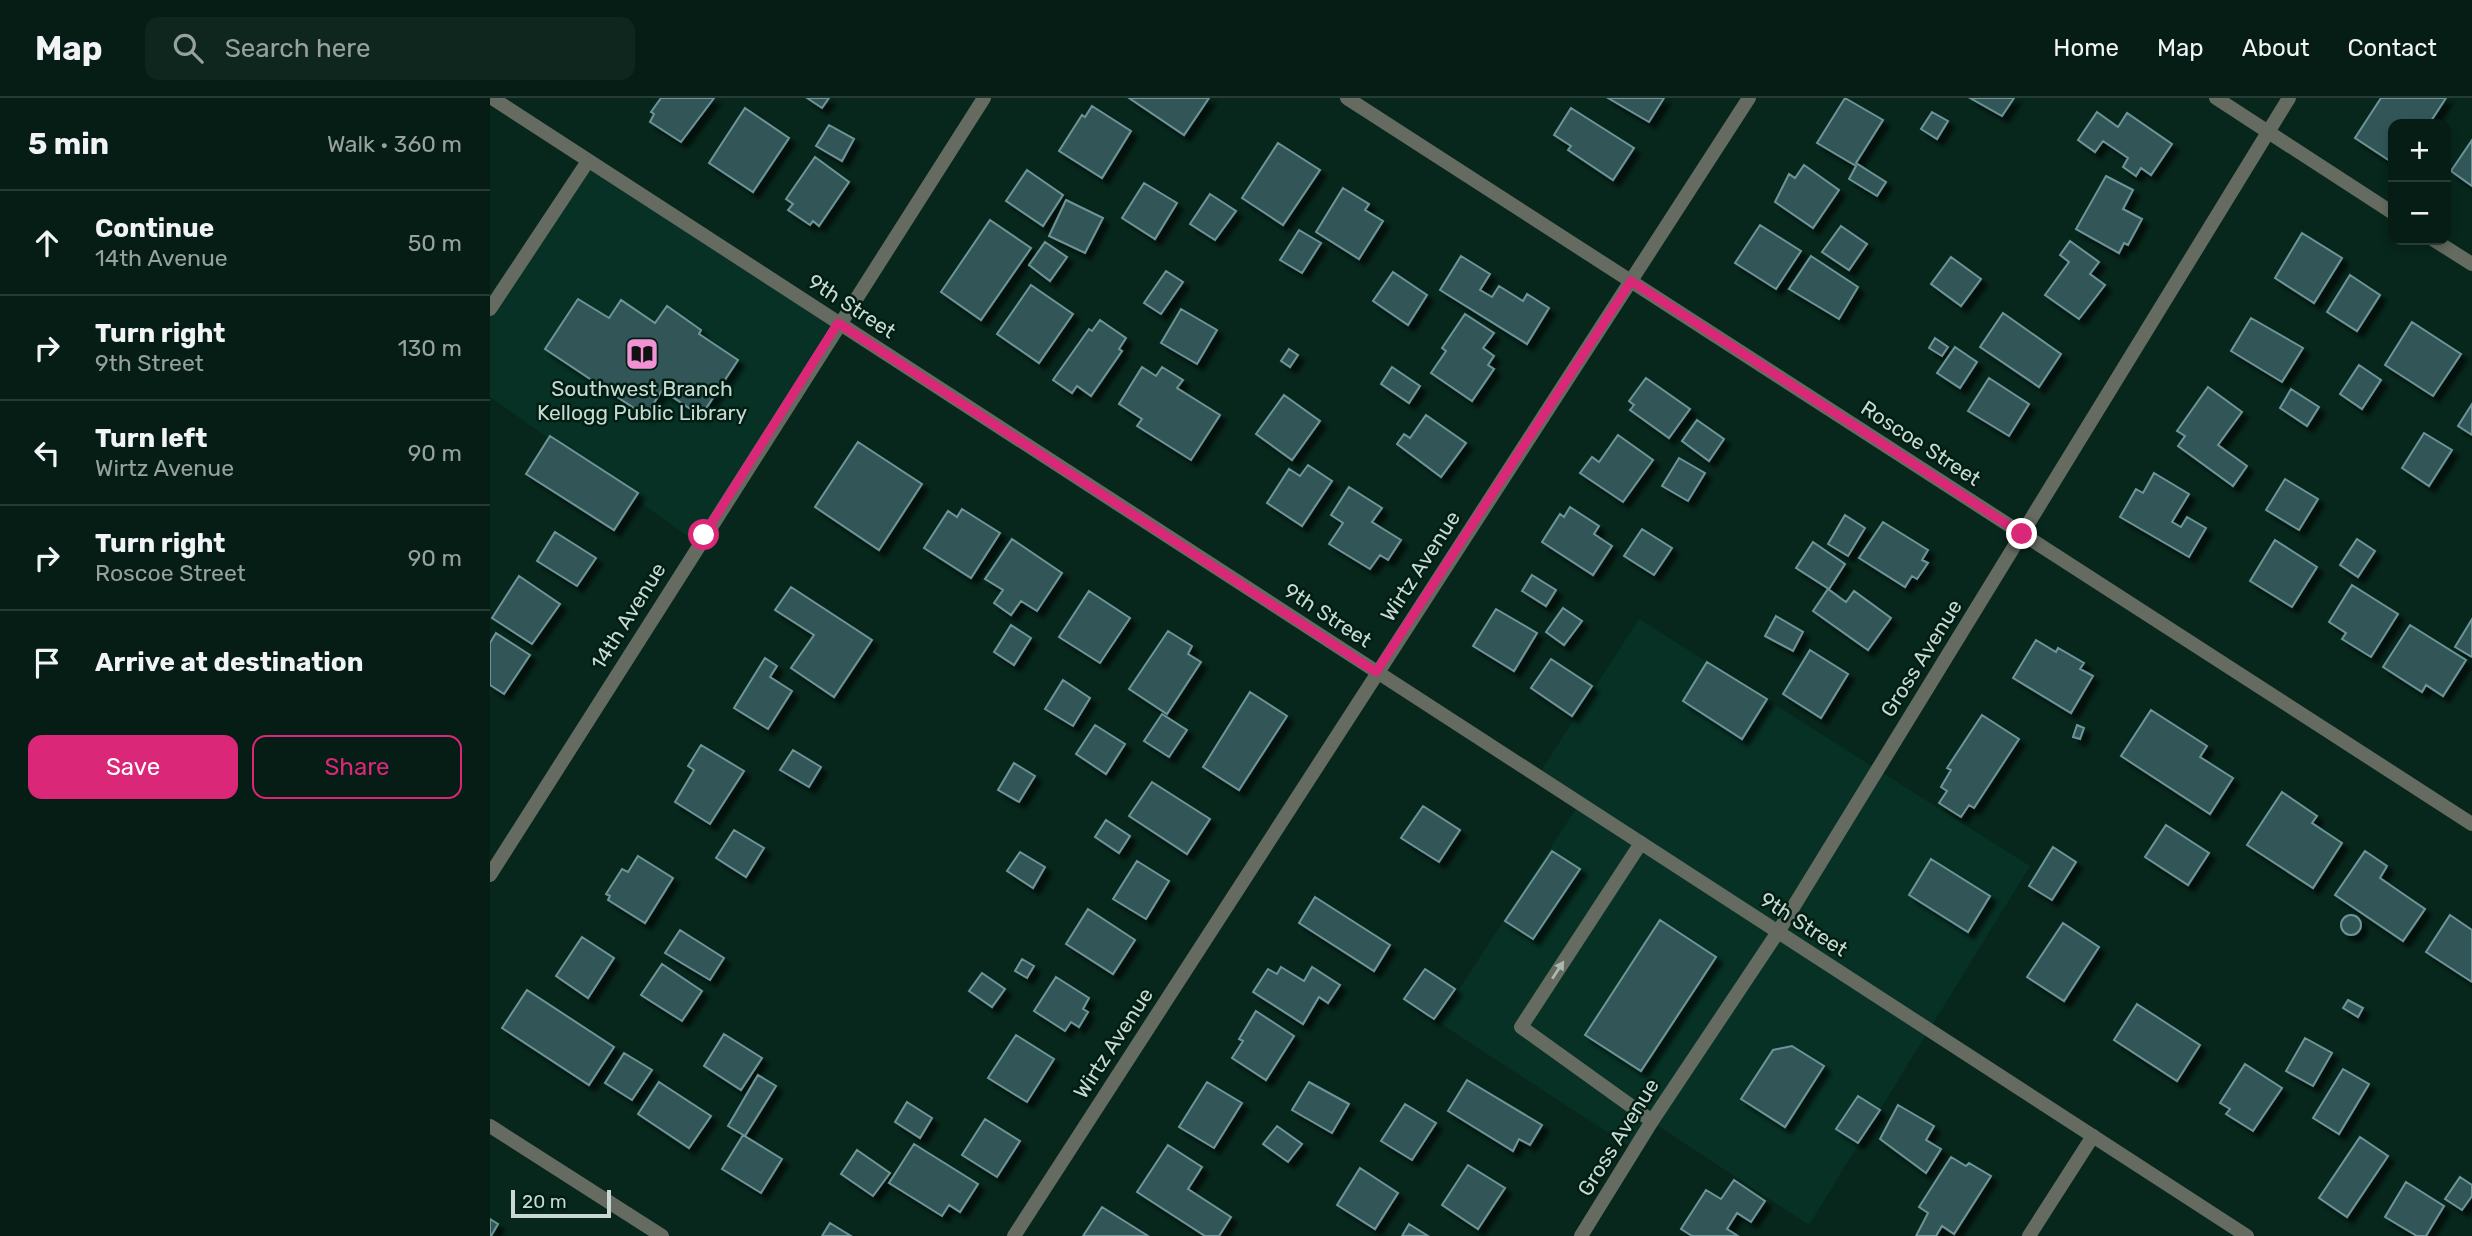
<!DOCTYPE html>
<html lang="en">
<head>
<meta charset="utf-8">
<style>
	body { margin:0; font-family:Rubik,sans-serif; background:#0e261e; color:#f1f3f6 }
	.controls { position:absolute; right:21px; top:21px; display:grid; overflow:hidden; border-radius:14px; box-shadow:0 4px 10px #0003 }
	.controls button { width:63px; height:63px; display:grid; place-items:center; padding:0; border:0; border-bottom:2px solid #263b34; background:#051d15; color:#f1f3f6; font:35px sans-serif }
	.scale { position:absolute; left:21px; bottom:18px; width:100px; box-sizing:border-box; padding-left:7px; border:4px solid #c8d9d1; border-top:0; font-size:19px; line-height:24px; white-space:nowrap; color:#c8d9d1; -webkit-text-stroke:5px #001e13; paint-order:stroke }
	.stop { position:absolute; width:21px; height:21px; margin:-16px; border:5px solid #db2777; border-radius:50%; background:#fff }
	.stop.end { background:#db2777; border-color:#fff; box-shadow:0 2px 7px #0008 }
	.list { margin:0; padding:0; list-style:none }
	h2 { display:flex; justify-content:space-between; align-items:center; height:91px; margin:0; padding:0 28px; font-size:30px }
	h2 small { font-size:23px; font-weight:400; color:#97a2a0 }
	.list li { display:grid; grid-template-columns:46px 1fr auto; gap:21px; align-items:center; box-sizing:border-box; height:105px; padding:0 28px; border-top:2px solid #263b34 }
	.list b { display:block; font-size:26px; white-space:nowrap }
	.list p { margin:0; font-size:23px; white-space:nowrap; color:#97a2a0 }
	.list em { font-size:23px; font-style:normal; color:#97a2a0 }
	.actions { display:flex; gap:14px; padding:21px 28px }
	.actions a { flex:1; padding:16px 0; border:2px solid #db2777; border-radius:14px; text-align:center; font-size:24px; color:#db2777 }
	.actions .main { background:#db2777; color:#fff }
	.icon { flex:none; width:38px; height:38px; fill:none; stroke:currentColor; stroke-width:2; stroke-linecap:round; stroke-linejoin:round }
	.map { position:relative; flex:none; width:1982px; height:1138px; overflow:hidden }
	header { display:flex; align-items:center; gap:42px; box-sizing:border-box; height:98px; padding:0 35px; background:#051d15; border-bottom:2px solid #263b34 }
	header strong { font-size:33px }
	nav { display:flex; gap:38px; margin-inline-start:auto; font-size:24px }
	.search { width:490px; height:63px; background:#0e261e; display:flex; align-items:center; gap:18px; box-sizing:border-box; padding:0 24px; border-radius:14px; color:#97a2a0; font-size:26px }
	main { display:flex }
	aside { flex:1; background:#051d15 }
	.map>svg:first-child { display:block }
</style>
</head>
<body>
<header>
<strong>Map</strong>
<div class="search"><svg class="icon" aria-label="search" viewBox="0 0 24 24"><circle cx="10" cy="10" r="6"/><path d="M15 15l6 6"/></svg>Search here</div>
<nav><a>Home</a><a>Map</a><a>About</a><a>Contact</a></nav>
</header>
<main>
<aside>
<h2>5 min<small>Walk · 360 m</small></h2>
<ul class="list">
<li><svg class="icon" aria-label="ahead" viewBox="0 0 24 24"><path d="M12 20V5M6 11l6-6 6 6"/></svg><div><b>Continue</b><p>14th Avenue</p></div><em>50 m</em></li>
<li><svg class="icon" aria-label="right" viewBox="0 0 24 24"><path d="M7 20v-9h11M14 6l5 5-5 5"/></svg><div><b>Turn right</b><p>9th Street</p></div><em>130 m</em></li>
<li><svg class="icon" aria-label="left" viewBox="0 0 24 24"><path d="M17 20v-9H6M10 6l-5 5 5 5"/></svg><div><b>Turn left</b><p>Wirtz Avenue</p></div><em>90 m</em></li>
<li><svg class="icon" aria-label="right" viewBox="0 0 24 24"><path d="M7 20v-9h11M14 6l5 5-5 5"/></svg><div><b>Turn right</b><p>Roscoe Street</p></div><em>90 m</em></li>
<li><svg class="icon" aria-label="arrive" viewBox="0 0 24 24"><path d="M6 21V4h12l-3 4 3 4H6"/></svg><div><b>Arrive at destination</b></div></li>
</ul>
<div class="actions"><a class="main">Save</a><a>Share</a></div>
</aside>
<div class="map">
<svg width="1982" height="1138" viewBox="0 0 1982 1138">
	<defs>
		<filter id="shadow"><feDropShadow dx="6" dy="6" stdDeviation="2" flood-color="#0009"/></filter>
	</defs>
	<rect width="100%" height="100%" fill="#07271c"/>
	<!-- built -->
	<path fill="#063124" d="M98 63 348 225 209 446 0 299V211Z
		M1149 521 1540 768 1319 1127 1162 1024 1145 1052 948 924 1089 706 1047 679Z"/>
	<!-- building -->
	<path fill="#305659" stroke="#6d9597" stroke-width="2" filter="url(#shadow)" d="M171 0H224L191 44 160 24 164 16 161 14Z
		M317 0H339L332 10Z
		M639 0H719L694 37Z
		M1118 0H1174L1159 24Z
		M1355 0 1393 22 1366 65 1396 84 1387 98 1359 81 1366 68 1327 45Z
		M1480 0H1524L1512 18Z
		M1891 0H1956L1939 26H1903V65L1865 40Z
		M602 8 641 33 612 80 569 53 592 17 595 19Z
		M255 10 299 40 263 94 219 65Z
		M1081 10 1144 50 1123 82 1078 52 1081 48 1064 37Z
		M1442 14 1458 23 1447 41 1431 31Z
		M1607 14 1628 29 1637 15 1682 46 1661 77 1651 70 1646 78 1633 69 1638 60 1613 43 1605 54 1588 42Z
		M339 27 364 41 352 63 326 48Z
		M1982 42V88L1961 73Z
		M788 45 830 72 793 127 752 100Z
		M325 59 359 84 329 128 323 123 320 127 298 112 303 106 296 101Z
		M1314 67 1349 92 1323 130 1285 104 1299 76 1305 80Z
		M537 72 573 97 553 128 516 103Z
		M1616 78 1643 92 1633 111 1652 121 1638 147 1634 145 1629 155 1586 131Z
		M654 85 687 105 665 141 632 120Z
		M853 90 879 106 875 112 893 123 869 161 826 134Z
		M720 96 746 113 725 142 700 126Z
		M576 102 613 120 595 155 559 138Z
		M500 122 541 150 491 222 451 194Z
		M1270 127 1311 153 1286 191 1245 165Z
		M1351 128 1377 146 1359 172 1332 154Z
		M809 132 831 145 812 175 790 162Z
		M1812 135 1852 160 1824 205 1785 180Z
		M1580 143 1609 164 1600 176 1615 187 1589 221 1555 197 1579 164 1570 157Z
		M555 144 577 159 560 183 539 167Z
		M971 158 1000 176 990 192 1002 199 1009 188 1033 203 1037 196 1059 210 1037 246 950 192Z
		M1321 158 1368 189 1349 221 1299 191Z
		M1461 159 1491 181 1471 208 1441 186Z
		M676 173 693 184 671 216 654 205Z
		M903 174 937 197 918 227 883 203Z
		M1860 177 1890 197 1867 233 1837 214Z
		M541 187 583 216 549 265 507 236Z
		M88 201 119 220 131 202 165 225 177 208 211 232 209 236 248 262 211 318 172 292 156 318 55 251Z
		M691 211 727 232 707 266 671 245Z
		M1513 215 1571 256 1549 289 1490 249Z
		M975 216 1004 235 993 250 1004 258 998 267 1004 271 982 303 941 275 956 253 952 250Z
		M1761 220 1813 250 1792 284 1741 253Z
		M610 222 636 240 629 251 632 253 601 298 587 288 582 295 563 282 599 231 602 233Z
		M1922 224 1971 256 1943 298 1895 267Z
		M1445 240 1458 249 1452 258 1439 250Z
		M1465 249 1487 264 1470 290 1447 275Z
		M799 251 808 257 800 269 791 263Z
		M1869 267 1891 282 1872 311 1850 296Z
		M652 269 666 278 672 269 693 282 687 290 730 317 701 362 647 328 652 321 629 306Z
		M902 269 930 288 919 305 891 286Z
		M1156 280 1200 311 1179 340 1140 312 1144 307 1139 303Z
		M1499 280 1539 306 1519 338 1478 313Z
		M1718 289 1752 314 1728 347 1757 368 1743 388 1688 348 1695 338 1687 333Z
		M1801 291 1829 309 1817 328 1790 310Z
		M794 297 830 323 802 362 766 336Z
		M1982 306V337L1968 328Z
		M936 317 976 345 951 379 907 346 914 336 920 340Z
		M1207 322 1234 341 1219 363 1192 343Z
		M1934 335 1962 352 1939 388 1912 370Z
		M1128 337 1163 362 1133 404 1090 375 1102 359 1109 364Z
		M60 338 148 395 124 432 36 376Z
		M368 344 432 386 389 452 325 409Z
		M1189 360 1215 375 1198 403 1172 388Z
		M818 367 842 383 812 428 777 405 799 371 810 378Z
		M1664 375 1699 396 1682 424 1691 429 1697 419 1716 430 1699 459 1630 419 1646 391 1653 395Z
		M1795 381 1828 401 1809 432 1776 412Z
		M859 389 892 410 882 424 911 442 898 462 890 457 880 471 839 446 853 425 841 417Z
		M1080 409 1109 428 1104 436 1122 448 1103 477 1052 444 1070 416 1074 419Z
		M472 411 510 435 481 480 434 450 458 413 467 419Z
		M1355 417 1375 430 1358 458 1338 446Z
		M1393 424 1438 452 1432 462 1438 465 1427 481 1422 478 1415 489 1369 460Z
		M1152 431 1182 450 1164 477 1134 458Z
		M65 434 106 460 87 488 47 463Z
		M522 441 572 475 547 513 531 503 521 517 504 505 513 492 495 481Z
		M1867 441 1885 453 1868 479 1850 467Z
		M1785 442 1827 469 1802 509 1760 483Z
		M1323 444 1355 466 1339 491 1306 470Z
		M1042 477 1066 492 1056 508 1032 493Z
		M29 478 70 506 42 546 2 520Z
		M1862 487 1908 516 1881 559 1852 541 1856 535 1839 524Z
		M301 489 382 542 344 599 301 570 324 537 285 512Z
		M1338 491 1356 504 1364 493 1401 520 1378 552 1323 513Z
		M599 493 640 520 610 565 569 539Z
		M1073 510 1092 523 1074 547 1056 534Z
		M1006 511 1047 535 1024 573 983 548Z
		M1286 518 1313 534 1303 553 1275 538Z
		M1982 521V559L1965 549Z
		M521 527 541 540 524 567 504 554Z
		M1920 527 1976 562 1953 598 1936 587 1932 594 1893 569Z
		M678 533 702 548 698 556 711 564 677 616 639 591Z
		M6 535 40 557 14 596 0 587V545Z
		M1546 542 1566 554 1568 550 1594 565 1590 571 1603 578 1581 615 1523 580Z
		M1320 552 1358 576 1331 620 1293 596Z
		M275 560 287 568 280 579 302 593 278 631 244 610Z
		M1061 561 1102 588 1082 618 1041 590Z
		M1217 564 1277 601 1252 641 1193 603Z
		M573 582 600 600 583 628 555 611Z
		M760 594 797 618 749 692 713 669Z
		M1661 612 1717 648 1710 659 1743 680 1720 716 1631 658Z
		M672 616 697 632 679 659 654 643Z
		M1492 617 1529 641 1484 710 1479 707 1471 719 1449 705 1457 693 1451 689 1461 672 1457 670Z
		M605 627 635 646 616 676 586 656Z
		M1587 627 1594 630 1590 641 1583 639Z
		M211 647 254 673 220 726 185 704 204 672 198 668Z
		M303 652 331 669 319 689 290 672Z
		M524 665 545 678 529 704 508 692Z
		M662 684 720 721 697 756 639 718Z
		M1792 694 1827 718 1822 725 1852 745 1823 790 1757 747Z
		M933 708 970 732 949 764 911 740Z
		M616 722 640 738 629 755 605 739Z
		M1676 727 1719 755 1698 787 1655 759Z
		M244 732 274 750 256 779 226 760Z
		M1563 749 1586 764 1562 802 1539 788Z
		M1062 753 1090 771 1043 841 1015 823Z
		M1875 753 1897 768 1890 780 1935 811 1913 843 1845 797Z
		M530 754 555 769 543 790 517 773Z
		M148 758 183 780 155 825 118 802 120 798 116 796 132 771 138 774Z
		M1441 761 1500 798 1478 834 1419 797Z
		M647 763 679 783 656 821 623 801Z
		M825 799 900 847 884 873 809 825Z
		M598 811 645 842 623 876 576 846Z
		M1851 827a10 10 0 1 1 20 0a10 10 0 1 1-20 0Z
		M1960 817 1982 832V884L1936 854Z
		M1170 822 1226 859 1151 973 1095 937Z
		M1573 825 1609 849 1574 903 1537 879Z
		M190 832 234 860 220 882 175 855Z
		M92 839 124 860 98 900 66 878Z
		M532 861 544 868 537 880 525 873Z
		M172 866 212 893 192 923 151 897Z
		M791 869 814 883 822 869 850 887 838 905 829 899 813 926 763 894 778 871 787 876Z
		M935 871 965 891 944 921 914 901Z
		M492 875 515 891 502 909 479 893Z
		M566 879 599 900 593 911 598 914 589 929 581 924 575 933 544 913Z
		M37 892 124 949 99 987 12 930Z
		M1858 902 1873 910 1868 919 1853 910Z
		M1647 906 1710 947 1687 983 1624 942Z
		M766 913 804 938 776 982 742 960 753 943 749 941Z
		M234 936 272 960 251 992 214 968Z
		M526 937 564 961 537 1004 498 980Z
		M1815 940 1842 955 1823 988 1796 973Z
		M1302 948 1334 968 1295 1029 1251 1001 1283 952Z
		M134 955 162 972 142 1002 115 985Z
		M1755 966 1792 990 1763 1033 1736 1016 1740 1011 1730 1005Z
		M1853 971 1879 986 1849 1036 1823 1020Z
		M268 977 286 988 255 1038 238 1028Z
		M977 982 1052 1027 1040 1047 1029 1041 1023 1053 958 1013Z
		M169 984 221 1018 199 1050 148 1016Z
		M717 984 752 1005 724 1050 689 1029Z
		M819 984 859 1006 842 1035 802 1012Z
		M1368 998 1390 1012 1368 1045 1346 1031Z
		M417 1004 442 1020 430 1040 405 1024Z
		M915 1006 946 1025 922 1062 891 1043Z
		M1408 1007 1444 1028 1436 1042 1451 1051 1436 1075 1390 1041Z
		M495 1021 530 1043 507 1079 472 1057Z
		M787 1028 812 1046 798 1064 773 1046Z
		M253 1037 292 1061 271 1095 232 1071Z
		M1870 1039 1898 1058 1857 1119 1829 1100Z
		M424 1046 488 1086 470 1114 459 1107 452 1118 399 1085Z
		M678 1047 712 1069 698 1091 741 1119 729 1138H715L647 1094Z
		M367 1052 400 1075 383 1098 351 1076Z
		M1461 1059 1476 1068 1479 1065 1501 1078 1464 1136 1452 1128 1446 1138H1426L1438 1115 1429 1109Z
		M978 1067 1015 1090 988 1131 952 1107Z
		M870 1070 908 1095 885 1131 847 1107Z
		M1970 1079 1982 1087V1098L1972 1112 1955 1101Z
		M1244 1082 1275 1103 1261 1124 1247 1115 1237 1131 1248 1138H1202L1191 1131 1216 1092 1231 1101Z
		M1916 1084 1954 1108 1936 1138H1927L1895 1119Z
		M612 1109 658 1138H593Z
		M0 1121 8 1126 1 1138H0Z
		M340 1125 361 1138H332Z
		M919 1126 938 1138H912Z"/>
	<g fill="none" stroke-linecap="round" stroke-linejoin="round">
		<!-- service -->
		<path stroke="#656b60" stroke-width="14" d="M0 211 98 63
			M1151 745 1031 929 1162 1023"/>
		<!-- minor -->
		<path stroke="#656b60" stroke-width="14" d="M857 0 1982 726
			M1726 0 1903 115
			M1944 142 1982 166
			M0 777 494 0
			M0 1028 172 1138
			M524 1138 1259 0
			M1091 1138 1162 1023 1288 834 1799 0
			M1539 1138 1603 1038"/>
		<!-- tertiary -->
		<path stroke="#656b60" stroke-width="14" d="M2 0 1757 1138"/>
	</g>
	<!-- one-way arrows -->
	<defs><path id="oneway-solid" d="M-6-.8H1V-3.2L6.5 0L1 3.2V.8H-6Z" transform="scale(1.75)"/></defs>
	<use fill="#aab8af" href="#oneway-solid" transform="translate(1068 872) rotate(-57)"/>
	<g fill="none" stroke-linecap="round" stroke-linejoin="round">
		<!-- route -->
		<path stroke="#db2777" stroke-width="9" d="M214 437 348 225 886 574 1141 183 1532 436"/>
	</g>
	<!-- icons -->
	<defs>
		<symbol id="library-square" viewBox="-11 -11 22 22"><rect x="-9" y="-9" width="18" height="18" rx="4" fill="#f391d5" stroke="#001e13"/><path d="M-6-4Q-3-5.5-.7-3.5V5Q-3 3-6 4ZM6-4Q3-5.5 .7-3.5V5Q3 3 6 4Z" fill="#111"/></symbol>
	</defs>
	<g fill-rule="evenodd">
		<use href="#library-square" x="133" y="237" width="38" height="38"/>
	</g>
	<g text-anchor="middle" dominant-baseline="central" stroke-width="5" stroke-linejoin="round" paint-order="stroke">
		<!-- street labels -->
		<g font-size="21" fill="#c8d9d1" stroke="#001e13">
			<text transform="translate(362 208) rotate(33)">9th Street</text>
			<text transform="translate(1431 345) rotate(33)">Roscoe Street</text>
			<text transform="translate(930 468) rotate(-57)">Wirtz Avenue</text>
			<text transform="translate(838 517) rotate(33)">9th Street</text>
			<text transform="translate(138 518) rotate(-58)">14th Avenue</text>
			<text transform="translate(1431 560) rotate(-58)">Gross Avenue</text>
			<text transform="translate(1314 826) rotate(33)">9th Street</text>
			<text transform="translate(623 945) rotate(-57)">Wirtz Avenue</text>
			<text transform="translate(1128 1039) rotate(-58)">Gross Avenue</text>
		</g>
		<!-- poi labels -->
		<g font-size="21" fill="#c8d9d1" stroke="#001e13">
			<text x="152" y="290">Southwest Branch<tspan x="152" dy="24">Kellogg Public Library</tspan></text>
		</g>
	</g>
</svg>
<div class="controls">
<button>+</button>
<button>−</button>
</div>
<div class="scale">20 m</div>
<div class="stop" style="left:214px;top:437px"></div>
<div class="stop end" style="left:1532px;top:436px"></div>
</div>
</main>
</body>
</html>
